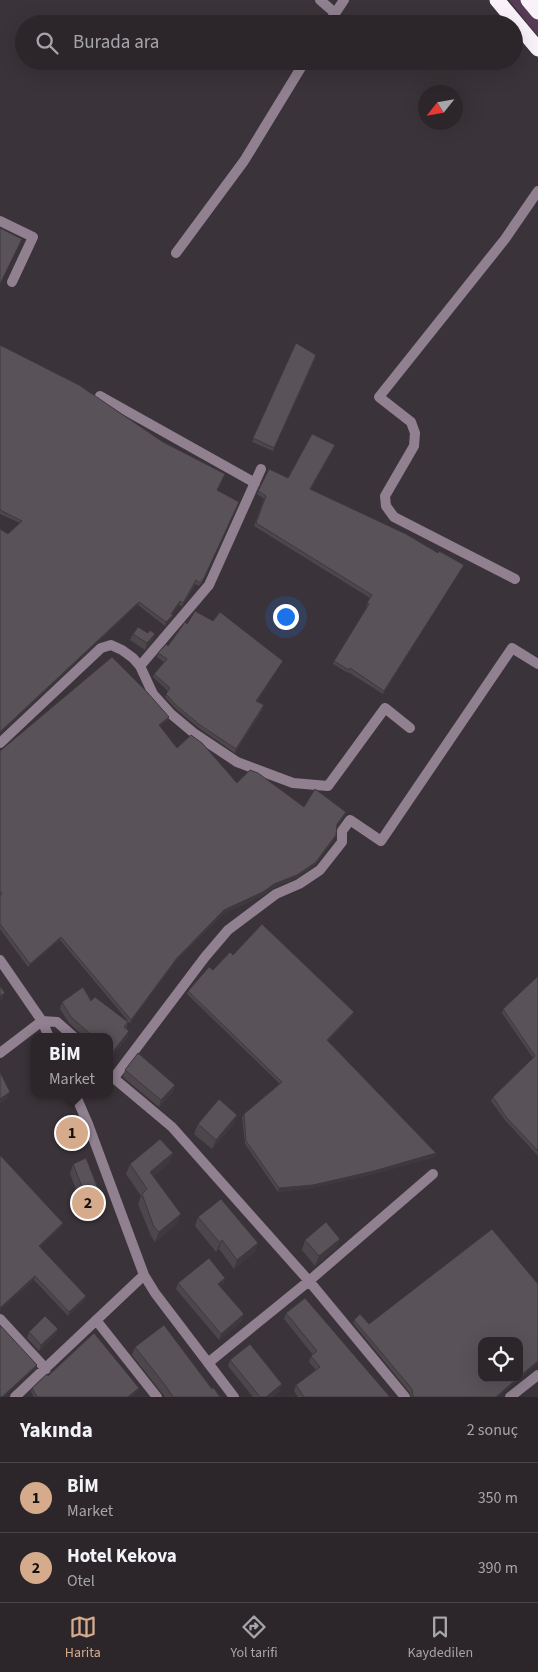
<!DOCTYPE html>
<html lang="tr">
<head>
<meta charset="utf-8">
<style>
	body { margin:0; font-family:"Source Sans 3",sans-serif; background:#342e33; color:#f1f3f6 }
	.controls { position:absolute; right:15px; bottom:15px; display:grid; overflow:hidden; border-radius:10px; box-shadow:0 5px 20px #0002 }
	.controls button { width:45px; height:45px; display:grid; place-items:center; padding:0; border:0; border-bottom:1px solid #484347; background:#2c262b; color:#f1f3f6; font:25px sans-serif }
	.compass { position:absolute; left:418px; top:85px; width:45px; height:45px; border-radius:50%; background:#2c262b; box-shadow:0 5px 20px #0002; rotate:239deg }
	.you { position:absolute; left:285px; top:616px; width:18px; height:18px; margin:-12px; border:4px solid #fff; border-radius:50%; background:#1a73e8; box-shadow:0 0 0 8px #1a73e833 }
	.badge { display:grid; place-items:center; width:32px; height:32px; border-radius:50%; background:#d6ab8b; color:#111; font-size:16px; font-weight:700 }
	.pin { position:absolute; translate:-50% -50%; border:2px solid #fff; box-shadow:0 1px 5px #0006 }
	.popup { position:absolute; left:31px; top:1033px; width:82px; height:65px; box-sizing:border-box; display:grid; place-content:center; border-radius:10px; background:#2c262b; filter:drop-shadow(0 1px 4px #0005); font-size:16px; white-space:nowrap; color:#a6a5a9 }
	.popup b { font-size:19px; color:#f1f3f6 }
	.popup::after { content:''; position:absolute; left:50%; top:100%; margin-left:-10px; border:10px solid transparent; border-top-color:#2c262b }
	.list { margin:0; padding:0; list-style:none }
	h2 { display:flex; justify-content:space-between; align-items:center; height:65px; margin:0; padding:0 20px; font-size:21px }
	h2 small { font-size:16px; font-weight:400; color:#a6a5a9 }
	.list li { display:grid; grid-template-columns:32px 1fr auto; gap:15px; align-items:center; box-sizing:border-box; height:70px; padding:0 20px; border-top:1px solid #484347 }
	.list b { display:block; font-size:19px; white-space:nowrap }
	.list p { margin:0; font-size:16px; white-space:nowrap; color:#a6a5a9 }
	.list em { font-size:16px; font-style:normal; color:#a6a5a9 }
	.icon { flex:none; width:28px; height:28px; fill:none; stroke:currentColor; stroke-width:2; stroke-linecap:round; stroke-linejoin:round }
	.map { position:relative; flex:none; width:538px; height:1397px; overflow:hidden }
	.search { position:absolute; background:#2c262b; box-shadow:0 5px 20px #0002; left:15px; right:15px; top:15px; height:55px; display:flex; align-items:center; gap:12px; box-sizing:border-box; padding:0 18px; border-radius:28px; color:#a6a5a9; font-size:19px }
	.sheet { height:205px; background:#2c262b }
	nav { display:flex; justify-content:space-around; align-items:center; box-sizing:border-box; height:70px; border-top:1px solid #484347; background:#2c262b; font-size:14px; color:#a6a5a9 }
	nav a { display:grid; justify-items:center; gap:2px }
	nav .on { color:#d6ab8b }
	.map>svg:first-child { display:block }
</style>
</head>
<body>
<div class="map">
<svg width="538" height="1397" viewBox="0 0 538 1397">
	<rect width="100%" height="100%" fill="#3a3339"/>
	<!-- grass -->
	<path fill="#573a56" d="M509 0H523L538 19V36Z"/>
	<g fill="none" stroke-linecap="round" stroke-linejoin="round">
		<!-- minor -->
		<path stroke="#908090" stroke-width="10" d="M320 0 335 13
			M328 24 344 0
			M0 221 33 237 12 282
			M176 253 244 161 305 61
			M100 396 255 483
			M515 579 394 517 386 506 385 496 414 446 415 433 411 422 379 397 505 239 538 191
			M140 666 209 585 261 469
			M0 743 101 648 111 645 122 650 133 658 140 666 153 694 171 714 195 734 237 762 293 783 328 786 385 708 410 728
			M0 960 42 1021 49 1037
			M0 1053 42 1021 57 1022 74 1037
			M110 1075 172 1127 309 1281 405 1397
			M113 1079 205 957 228 930 276 894 299 884 320 870 342 842V831L350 820 381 841 512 648 538 664
			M75 1094 88 1124 144 1275 155 1293 234 1397
			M0 1319 46 1369
			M96 1320 157 1397
			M208 1363 309 1281 433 1174
			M15 1397 144 1275
			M510 1397 538 1375"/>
		<!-- highway -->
		<path stroke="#faf2fa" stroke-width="15" d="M497 0 538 49
			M528 0 538 12"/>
	</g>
	<!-- wall -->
	<path fill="#4d474c" d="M296 343 315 359 273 451 252 442Z
		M0 345 163 442 225 474 217 490 203 581 199 586 195 584 182 606 179 605 172 614 173 615 172 618 165 626 138 605 8 534 20 523 0 514Z
		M334 448 311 489 462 568 383 694 348 672V673L333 664 334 661 367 607 366 606 370 598 254 526 264 499 257 494 258 491 288 478Z
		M187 624 283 661 281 664 257 702 263 709 235 753 199 728 176 709 165 697 168 691 153 677 154 674 164 662 157 657 158 653 168 646Z
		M148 633 153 640 145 650 130 640 133 634Z
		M169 717 168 720 160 726 177 748 237 783 304 807 346 812 345 815 337 826 335 838 315 865 296 878 273 888 262 896 223 914 176 961 130 1023 128 1022 126 1029 129 1031 127 1038 110 1059V1037H84L69 1023 60 1009 62 1002 91 1001 128 1021 60 940 28 967 0 929V751Z
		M233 955 353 1015 328 1041 436 1153 435 1157 373 1174 312 1188 278 1192 245 1144 242 1117 244 1114 280 1084 187 994 188 991 213 970Z
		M538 976V1156L505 1120 491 1101 493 1097 533 1058 502 1013 503 1009Z
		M125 1070 175 1085 173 1092 159 1107 123 1077Z
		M237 1115 233 1125 212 1149 194 1134 198 1124Z
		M0 1155 63 1223 62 1226 40 1247 86 1296 85 1300 68 1316 34 1280 0 1310Z
		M170 1163 153 1176 181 1214 177 1224 155 1242 151 1236 138 1204 141 1196 126 1174 130 1164Z
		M73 1164 101 1196 93 1218 89 1222 77 1216 82 1205 70 1174Z
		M198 1217 258 1243 255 1252 234 1269 219 1249 216 1252 195 1226Z
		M340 1239 336 1248 315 1266 302 1250 305 1240Z
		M225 1278 223 1285 220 1286 242 1321 219 1340 176 1289 178 1283Z
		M286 1313 390 1397H298L294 1391 296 1385 316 1370 309 1362 311 1356 313 1355 284 1319Z
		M354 1320 369 1324 538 1363 498 1397H411L410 1393 353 1323Z
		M58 1329 55 1335 39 1351 27 1338 29 1332Z
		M135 1347 212 1389 220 1397H165L132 1355Z
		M230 1360 280 1391 272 1397H253L228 1366Z
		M48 1376 139 1388 138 1392 131 1397H34L31 1392 32 1388Z"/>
	<!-- shaded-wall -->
	<path fill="#3e393e" d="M335 445 334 448 309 492 310 489Z
		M464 565 462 568 383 694 384 691Z
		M180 601 179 605 170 617 171 614Z
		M139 602 138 605 0 734V732Z
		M173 615 172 618 165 626 166 622Z
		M155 634 153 640 145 650 147 643Z
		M283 661 281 664 255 705 256 701Z
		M264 705 263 709 235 753 236 749Z
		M169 717 168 720 157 728 159 725Z
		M346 812 345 815 336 827 337 824Z
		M336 835 335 838 315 865 296 878 273 888 262 896 223 914 176 961 130 1023 131 1020 177 958 224 910Z
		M61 937 60 940 28 967 30 964Z
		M5 993 3 999 0 1001V996Z
		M354 1012 353 1015 326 1043 327 1040Z
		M129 1031 127 1038 110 1059 112 1053Z
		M175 1085 173 1092 159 1107 161 1100Z
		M10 1092 7 1099 0 1104V1099Z
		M237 1115 233 1125 212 1149 216 1140Z
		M173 1153 170 1163 147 1182 150 1172Z
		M436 1153 435 1157 373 1174 312 1188 278 1192 279 1188Z
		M101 1196 93 1218 89 1222 92 1212Z
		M181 1214 177 1224 155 1242 159 1232Z
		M63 1223 62 1226 38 1249 39 1246Z
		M340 1239 336 1248 315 1266 319 1256Z
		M222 1240 219 1249 216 1252 220 1243Z
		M258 1243 255 1252 234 1269 237 1260Z
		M35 1276 34 1280 0 1310V1308Z
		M225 1278 223 1285 216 1290 218 1284Z
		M86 1296 85 1300 68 1316 69 1312Z
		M244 1314 242 1321 219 1340 221 1334Z
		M58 1329 55 1335 39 1351 41 1345Z
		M538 1361V1363L498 1397H496L518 1378H519V1377Z
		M37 1365 36 1368 4 1397H2Z
		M282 1384 280 1391 272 1397H266Z
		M139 1388 138 1392 131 1397H128Z"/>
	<!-- building -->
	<path fill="#595258" stroke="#3e393e" d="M0 228 22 239 0 284Z
		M296 343 316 355 274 448 253 438Z
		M0 345 79 385 163 442 225 474 217 490 239 502 204 578 200 583 196 580 183 603 180 601 171 614 173 615 166 622 139 602 0 732V529L8 534 22 521 0 510Z
		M312 434 335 445 310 489 406 534 438 553 439 551 464 565 384 691 350 668 349 670 334 661 369 604 367 603 372 595 256 523 266 496 258 491 269 469 288 478Z
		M195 611 213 621 220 612 283 661 256 701 264 705 236 749 200 725 177 706 166 694 170 688 154 674 167 659 158 653 166 644 168 646 185 622 187 624Z
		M138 627 148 633 150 630 155 634 147 643 133 634Z
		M112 657 147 692 169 717 159 725 177 748 191 735 202 743 237 783 250 770 258 773 304 807 315 789 346 812 337 824 336 835 316 862 297 875 274 884 263 892 224 910 177 958 131 1020 61 937 30 964 0 924V895L2 894 0 891V751Z
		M262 924 354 1012 327 1040 436 1153 374 1171 313 1185 279 1188 246 1141 244 1114 282 1082 188 991 209 967 213 970 230 952 233 955Z
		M538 976V1151L506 1117 493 1097 535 1056 503 1009Z
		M0 986 5 993 0 996Z
		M83 987 91 1001 95 997 128 1022 124 1027 129 1031 112 1053 110 1051V1037H94L71 1017 62 1002Z
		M138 1053 175 1085 161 1100 125 1070Z
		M0 1072 10 1092 0 1099Z
		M219 1099 237 1115 216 1140 198 1124Z
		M160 1139 173 1153 150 1172 181 1214 159 1232 154 1227 142 1194 147 1189 130 1164Z
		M0 1155 63 1223 39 1246 86 1296 69 1312 35 1276 0 1308Z
		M86 1158 101 1196 96 1208 92 1212 81 1207 86 1197 73 1164Z
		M221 1199 258 1243 237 1260 222 1240 220 1243 198 1217Z
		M326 1222 340 1239 319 1256 305 1240Z
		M492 1229 538 1284V1361L519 1377V1341H482V1378H518L496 1397H414L413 1396 412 1389 354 1320 360 1314 369 1324Z
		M209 1258 225 1278 218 1284 244 1314 221 1334 178 1283Z
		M305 1298 390 1397H304L296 1385 320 1367 311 1356 317 1351 286 1313Z
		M45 1316 58 1329 41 1345 29 1332Z
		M0 1325 37 1365 2 1397H0Z
		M164 1325 212 1389 213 1387 220 1397H173L165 1385 135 1347Z
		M94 1333 139 1388 128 1397H37L32 1388 47 1374 48 1376Z
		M250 1344 282 1384 266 1397H260L230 1360Z"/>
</svg>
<div class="controls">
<button><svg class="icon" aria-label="locate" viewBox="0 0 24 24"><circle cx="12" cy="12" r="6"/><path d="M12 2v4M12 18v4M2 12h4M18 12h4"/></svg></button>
</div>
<svg class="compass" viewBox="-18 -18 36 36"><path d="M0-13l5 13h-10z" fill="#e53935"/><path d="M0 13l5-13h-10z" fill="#a6a5a9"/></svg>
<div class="you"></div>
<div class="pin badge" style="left:72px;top:1133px">1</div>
<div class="popup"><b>BİM</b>Market</div>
<div class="pin badge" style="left:88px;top:1203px">2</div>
<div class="search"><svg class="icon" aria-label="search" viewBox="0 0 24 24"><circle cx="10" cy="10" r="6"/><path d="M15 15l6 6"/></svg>Burada ara</div>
</div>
<section class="sheet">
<h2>Yakında<small>2 sonuç</small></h2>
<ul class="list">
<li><span class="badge">1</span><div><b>BİM</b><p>Market</p></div><em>350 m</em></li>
<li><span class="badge">2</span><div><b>Hotel Kekova</b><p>Otel</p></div><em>390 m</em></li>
</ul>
</section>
<nav>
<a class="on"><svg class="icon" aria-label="map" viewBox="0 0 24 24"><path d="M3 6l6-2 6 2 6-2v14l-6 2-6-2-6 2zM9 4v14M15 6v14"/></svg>Harita</a>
<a><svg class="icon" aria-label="directions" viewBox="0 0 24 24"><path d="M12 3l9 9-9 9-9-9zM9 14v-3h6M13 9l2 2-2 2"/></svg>Yol tarifi</a>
<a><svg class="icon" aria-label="saved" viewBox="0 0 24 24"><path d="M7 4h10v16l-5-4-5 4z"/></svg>Kaydedilen</a>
</nav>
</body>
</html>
